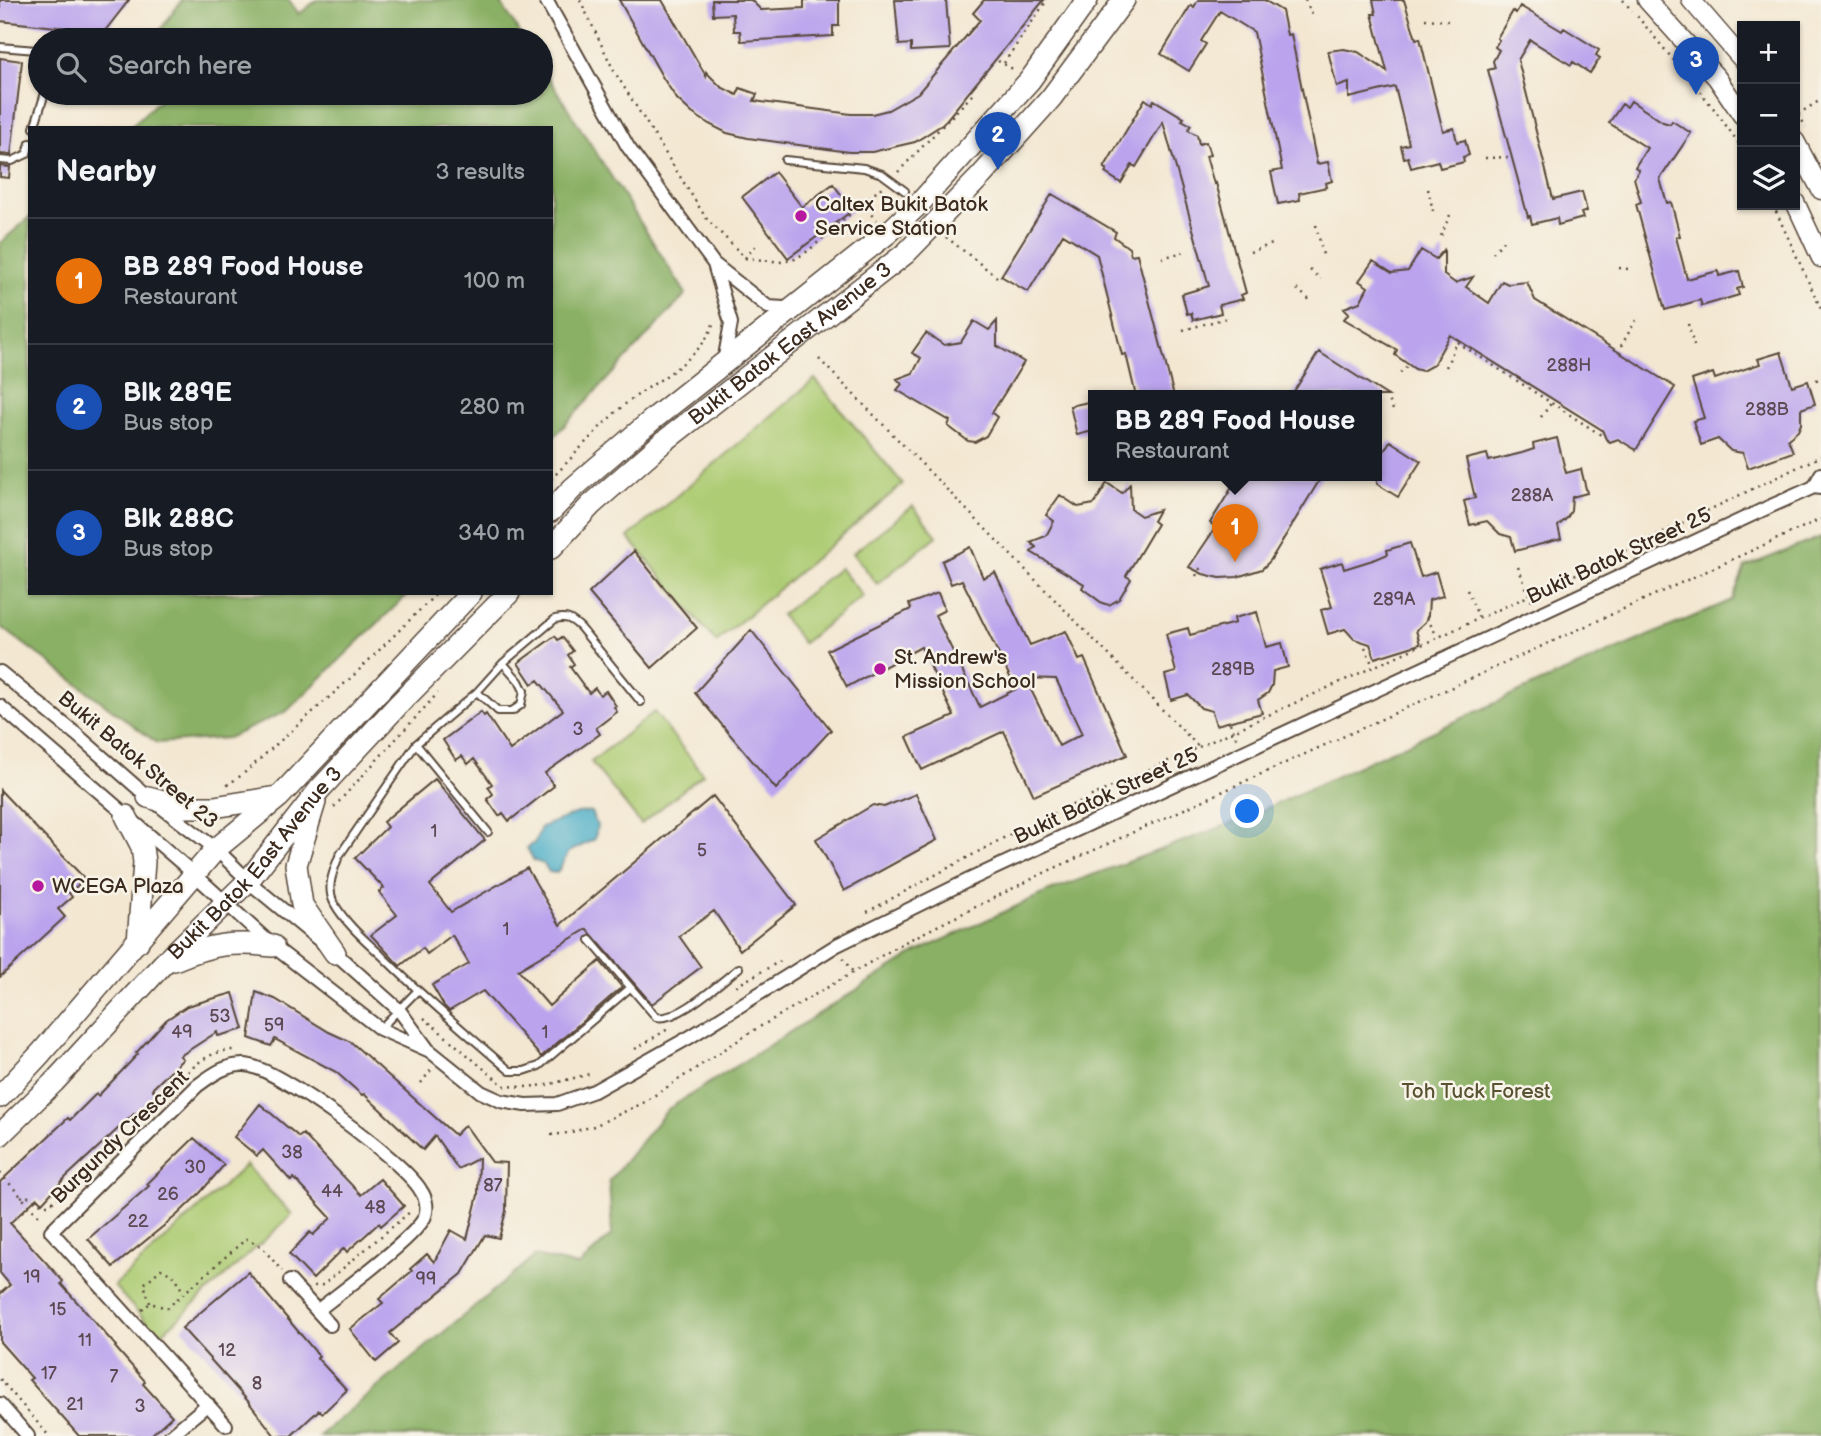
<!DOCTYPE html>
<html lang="en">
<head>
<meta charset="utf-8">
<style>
	body { margin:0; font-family:"Balsamiq Sans",sans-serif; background:#242831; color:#f1f3f6 }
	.controls { position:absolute; right:21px; top:21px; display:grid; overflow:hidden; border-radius:0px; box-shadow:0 2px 5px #0004 }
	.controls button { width:63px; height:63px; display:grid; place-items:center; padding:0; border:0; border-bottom:2px solid #363941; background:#171b24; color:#f1f3f6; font:35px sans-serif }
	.you { position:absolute; left:1248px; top:812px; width:24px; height:24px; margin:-18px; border:5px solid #fff; border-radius:50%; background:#1a73e8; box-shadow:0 0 0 10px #1a73e833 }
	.badge { display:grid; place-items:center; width:46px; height:46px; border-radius:50%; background:#d690ce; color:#fff; font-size:23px; font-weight:700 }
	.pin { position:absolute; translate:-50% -58px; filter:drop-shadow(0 2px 4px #0008) }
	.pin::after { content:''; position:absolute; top:37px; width:24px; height:21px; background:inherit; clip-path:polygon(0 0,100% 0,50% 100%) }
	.popup { position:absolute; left:1088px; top:390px; width:294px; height:91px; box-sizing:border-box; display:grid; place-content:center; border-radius:0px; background:#171b24; filter:drop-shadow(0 2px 5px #0005); font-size:23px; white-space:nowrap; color:#9ea1a6 }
	.popup b { font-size:26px; color:#f1f3f6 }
	.popup::after { content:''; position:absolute; left:50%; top:100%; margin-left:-14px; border:14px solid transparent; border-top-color:#171b24 }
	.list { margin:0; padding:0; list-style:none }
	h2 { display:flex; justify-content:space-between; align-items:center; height:91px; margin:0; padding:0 28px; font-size:30px }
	h2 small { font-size:23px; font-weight:400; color:#9ea1a6 }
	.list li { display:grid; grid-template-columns:46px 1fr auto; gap:21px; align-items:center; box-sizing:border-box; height:126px; padding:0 28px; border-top:2px solid #363941 }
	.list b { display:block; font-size:26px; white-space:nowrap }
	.list p { margin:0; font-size:23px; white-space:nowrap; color:#9ea1a6 }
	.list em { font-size:23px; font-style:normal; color:#9ea1a6 }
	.icon { flex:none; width:38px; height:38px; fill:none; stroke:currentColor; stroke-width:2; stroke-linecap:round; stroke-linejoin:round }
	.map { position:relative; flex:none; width:1821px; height:1436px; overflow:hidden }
	.search { position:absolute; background:#171b24; box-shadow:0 2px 5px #0004; left:28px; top:28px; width:525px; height:77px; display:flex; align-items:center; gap:18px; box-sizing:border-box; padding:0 24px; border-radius:38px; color:#9ea1a6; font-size:26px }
	.panel { position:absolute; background:#171b24; box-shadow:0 2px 5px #0004; left:28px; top:126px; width:525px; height:469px; border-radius:0px }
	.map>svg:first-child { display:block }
</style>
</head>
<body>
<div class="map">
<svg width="1821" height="1436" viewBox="0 0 1821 1436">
	<rect width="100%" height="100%" fill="#f7f3e8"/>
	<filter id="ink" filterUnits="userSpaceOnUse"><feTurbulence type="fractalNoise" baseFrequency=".0143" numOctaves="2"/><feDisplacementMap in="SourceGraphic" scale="14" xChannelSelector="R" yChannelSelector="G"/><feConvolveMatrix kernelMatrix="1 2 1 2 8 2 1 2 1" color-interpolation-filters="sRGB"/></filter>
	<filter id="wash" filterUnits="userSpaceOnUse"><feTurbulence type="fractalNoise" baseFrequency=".00686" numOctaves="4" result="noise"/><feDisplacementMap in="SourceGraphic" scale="28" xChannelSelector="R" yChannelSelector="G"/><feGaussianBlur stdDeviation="1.57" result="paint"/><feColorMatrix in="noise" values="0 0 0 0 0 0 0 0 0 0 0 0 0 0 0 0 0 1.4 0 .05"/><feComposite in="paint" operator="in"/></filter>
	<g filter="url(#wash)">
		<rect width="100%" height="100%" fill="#f3e7d1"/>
		<!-- green -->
		<path fill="#adcc73" stroke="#747b48" stroke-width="2" d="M815 379 903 484 716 642 628 537Z
			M913 506 937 536 877 584 853 553Z
			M840 568 863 596 803 643 781 615Z
			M654 712 703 774 641 824 591 762Z
			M246 1165 292 1215 159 1336 114 1286Z"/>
		<!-- forest -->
		<path fill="#8ab065" stroke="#626d42" stroke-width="2" d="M182 0H289L299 14 317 0H499L524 40H153Z
			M541 66 686 294 551 440V128H129L167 93H541Z
			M30 217V593H409L287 711 228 738 157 743 0 626V243Z
			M1821 537V1436H319L535 1256 579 1266 612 1234 609 1181 668 1109 915 953 1047 892 1245 818 1539 683 1732 600 1745 567Z"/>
		<!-- water -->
		<path fill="#46acc6" stroke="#406b72" stroke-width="2" d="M591 812 597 826 595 839 569 852 557 873 549 872 544 864 534 861 527 848 535 842 541 827 577 813Z"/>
		<g id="blocks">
			<!-- building -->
			<path fill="#bba4ed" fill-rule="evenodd" d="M0 0H129L104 32 0 21Z
				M619 0H662L706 76V72L721 87 737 95 740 88 757 94 754 101 851 114H872L888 110 918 93 980 20 973 13 984 0H1044L943 124 915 142 872 152H849L748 138 727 133 709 124 692 113 677 99 663 78Z
				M712 0H751L761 10 804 8V0H839V26H833V36L741 41 740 31H734L733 14 713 15Z
				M895 0H946L950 49 911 51V44L899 45Z
				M1198 0H1264L1282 11 1287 35 1291 34 1317 164 1328 162 1332 181 1326 183 1327 187 1299 193 1300 200 1278 204 1271 172 1282 170 1254 32 1220 11 1201 41 1206 44 1189 71 1161 54 1191 5 1194 7Z
				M1373 0H1404L1416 39 1420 38 1443 131 1454 128 1457 142 1465 140 1469 155 1463 157 1464 162 1440 168 1438 161 1411 168 1408 157 1404 158 1401 146 1409 144 1395 87 1349 98V83L1337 87 1328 51 1344 49 1358 52 1387 71 1372 14H1376Z
				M1520 6 1562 31 1564 28 1599 50 1596 55 1600 58 1590 73 1573 62 1571 65 1530 40 1518 60 1553 199 1582 192 1587 211 1581 213 1583 218 1558 225 1557 218 1532 224 1530 216 1528 217 1488 70 1495 68 1493 61 1499 50 1495 47 1499 40 1497 38 1513 11 1516 13Z
				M0 58 22 61 11 155 0 154Z
				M1145 99 1152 104 1154 100 1184 118 1182 120 1191 125 1188 130 1197 135 1199 144 1206 142 1210 155 1206 156 1214 184 1216 183 1246 293 1241 295 1243 299 1219 305 1221 313 1193 320 1191 313 1187 314 1182 294 1209 286 1163 122 1136 167 1132 165 1121 183 1105 173 1107 169 1104 168Z
				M1631 101 1663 122 1670 124 1672 121 1691 133 1660 179 1667 203 1671 202 1680 236 1676 237 1687 279 1718 271 1719 276 1739 271 1743 287 1737 289 1739 295 1702 306 1700 300 1665 310 1636 204 1641 202 1634 178 1639 170 1635 167 1647 148 1609 123 1622 104 1627 107Z
				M0 166 10 167 9 178 0 177Z
				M775 172 802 207 833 184 853 210 788 258 742 197Z
				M1052 194 1116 232 1114 237 1129 248 1131 255 1137 254 1174 396H1136L1126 354 1122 355 1097 255 1063 234 1028 292 1001 276Z
				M1421 250 1436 259 1444 250V275L1455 283 1473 277 1466 287 1489 303 1502 281 1508 284 1527 282 1535 300 1675 387 1636 450 1618 439 1610 442 1606 439 1602 430 1450 335 1433 365 1422 371 1415 369 1395 355 1397 350 1344 319 1349 313 1344 308 1360 302 1368 287 1359 281 1373 261 1392 273 1408 271Z
				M974 321 989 330 997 321V346L1024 362 992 413 997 417 986 436 975 442 968 441 948 426 950 421 897 390 902 384 897 379 913 373 921 358 912 353 926 333 944 345 961 342Z
				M1319 352 1388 396H1291Z
				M1781 352 1792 386 1808 381 1815 404 1801 409V424L1798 431 1788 439 1793 452 1748 468 1743 453 1731 451 1718 439 1701 445 1693 421 1704 418 1692 380 1713 373 1715 379 1760 364 1758 359Z
				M1093 401V431L1077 435 1070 406Z
				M1557 438 1566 473 1581 469 1587 493 1572 497 1571 511 1567 518 1558 526 1561 539 1515 551 1511 537 1500 534 1487 521 1470 525 1464 501 1475 498 1466 459 1487 454 1489 461 1522 453 1534 449 1533 444Z
				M1390 441 1421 461 1398 497 1377 484V463Z
				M1239 476H1322L1270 561 1262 569 1237 577 1220 578 1203 574 1189 567 1216 527 1210 523Z
				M1107 483 1122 493 1130 484 1131 509 1141 516 1159 510 1153 521 1157 524 1126 576 1131 579 1119 599 1109 605 1102 603 1082 588 1084 584 1031 552 1036 547 1030 542 1046 536 1054 521 1046 515 1060 495 1078 507 1094 504Z
				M1410 543 1421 577 1436 572 1443 596 1429 600 1428 615 1425 622 1416 630 1420 644 1375 658 1370 644 1354 639 1345 629 1328 634 1321 610 1332 607 1320 569 1342 562 1344 569 1376 559 1388 554 1387 550Z
				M970 547 983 578 995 572 1030 645 1066 631 1079 660 1084 658 1127 755 1034 796 1004 731 922 770 907 737 954 716 921 647 847 687 827 650 911 609 909 604 938 593 945 610 935 615 980 707 1016 689 962 580 951 584 942 561ZM1025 678 1056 679 1082 734 1059 746Z
				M634 551 697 628 652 668 589 593Z
				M1257 612 1266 647 1282 643 1288 667 1273 671 1272 685 1268 693 1258 700 1262 713 1216 725 1212 711 1201 708 1188 695 1171 700 1165 675 1176 672 1166 634 1188 628 1190 635 1235 623 1234 618Z
				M751 630 831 730 776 789 695 693Z
				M555 636 558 640 562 637 573 651 568 655 574 664 570 667 589 693 595 688 600 695 606 691 616 706 614 707 617 712 596 728 600 734 545 773 554 786 509 821 503 813 499 816 487 799 493 794 488 787 492 784 474 759 468 764 462 756 456 760 443 740 481 712 484 716 486 714 510 750 563 710 538 680 532 684 518 663Z
				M435 779 485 840 430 885 451 912 527 868 560 925 713 796 796 905 740 950 714 911 679 936 701 967 652 1004 587 929 518 970 549 1006 600 961 622 987 541 1057 483 991 449 1011 444 1006 432 985 469 964 452 935 427 954 423 948 400 966 371 935 397 915 379 892 384 888 355 858 387 827 383 822Z
				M0 790 85 879 69 893 72 897 58 909 65 917 0 977Z
				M916 794 937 840 844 891 816 839 873 805 884 807Z
				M256 992 275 999 329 1032 351 1042 455 1135 465 1125 492 1162 507 1163 506 1211 499 1238 485 1235 462 1274 390 1333 398 1343 376 1362 350 1329 383 1303 379 1299 412 1271 410 1269 427 1254 434 1262 451 1230 467 1239 478 1195 479 1158 458 1169 435 1136 423 1150 364 1094 362 1095 336 1072 275 1039 271 1046 249 1038Z
				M233 993 244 1029 218 1036 217 1032 180 1056 183 1059 152 1089 158 1094 138 1115 135 1113 64 1179 42 1203 37 1198 10 1223 63 1281 61 1284 116 1346 115 1347 145 1381 143 1384 172 1416 150 1436H79L29 1380 32 1378 0 1342V1294L10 1285 0 1273V1182L68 1118 70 1120 96 1094 98 1096 138 1054 136 1053 166 1020 187 1006Z
				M260 1104 299 1137 303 1134 361 1195 380 1179 404 1206 381 1226 379 1223 347 1252 344 1248 313 1279 289 1254 310 1232 313 1235 331 1218 294 1178 291 1181 263 1150 257 1156 234 1137Z
				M194 1138 224 1165 200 1193 176 1216 113 1267 88 1239 149 1186 147 1184Z
				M248 1272 319 1356 317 1358 347 1390 323 1413 319 1410 291 1436H275L247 1400 182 1328Z"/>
		</g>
	</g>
	<g filter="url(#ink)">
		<use href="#blocks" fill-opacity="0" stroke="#574639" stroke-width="2"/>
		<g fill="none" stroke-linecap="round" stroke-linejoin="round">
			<defs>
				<path id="service" d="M0 47 36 50 40 58
					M34 128 45 93
					M0 160 12 161 27 154 30 143
					M785 160 864 168 882 174 905 191
					M477 692 498 711H512L521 705 524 691 519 681 503 663
					M416 744 488 832
					M590 940 656 1017C679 1022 720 982 739 968
					M630 988 539 1066 524 1071H510C466 1033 422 996 381 955 365 940 345 923 334 903 326 887 333 872 339 856L416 744 477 692 503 663 555 619C567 616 571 619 580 627L641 702
					M380 1029 417 991"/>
				<path id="minor" d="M546 0 628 147 714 264 768 307 784 308 792 306
					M714 264 731 323 724 362
					M1814 487 1821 474
					M0 672 76 734 148 797 216 849 255 887 335 953 399 1010 427 1048
					M0 706 193 873 273 946 380 1029 430 1051 481 1092 501 1101 525 1105 557 1104 594 1091 690 1037 837 945 969 880 1771 506 1814 487 1821 488
					M290 1281 330 1325
					M0 1404 28 1436
					M226 1425 51 1231 197 1086C212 1075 226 1064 245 1065 278 1067 405 1162 421 1191 426 1198 428 1208 425 1216 418 1236 338 1294 317 1311
					M170 1436 208 1404"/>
				<path id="secondary" d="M1647 0 1717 78 1742 115
					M1691 0 1742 59
					M1795 141 1821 190
					M1795 202 1821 258"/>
				<g id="primary">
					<path d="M551 511 573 488 652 420 889 232 919 204 1030 80 1087 0"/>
					<path id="s1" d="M551 548 591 505 662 443 906 253 981 176 1051 98 1124 0"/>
					<path d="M148 797 185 807H214L277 797"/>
					<path d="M315 802 296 865 302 905 335 953"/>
					<path d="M126 816 142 847 144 862 138 942"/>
					<path d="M174 960C212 944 232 941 273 946"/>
					<path d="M0 1097 41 1053 216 849 279 797 471 593"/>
					<path id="s2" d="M0 1135 54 1082 163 964 248 881 319 790 398 705 509 593"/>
				</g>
			</defs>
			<!-- service casing -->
			<use href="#service" stroke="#574639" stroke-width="10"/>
			<!-- minor casing -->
			<use href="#minor" stroke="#574639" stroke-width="16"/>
			<!-- secondary casing -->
			<use href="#secondary" stroke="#574639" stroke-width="21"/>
			<!-- primary casing -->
			<use href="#primary" stroke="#574639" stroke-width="24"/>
			<!-- path -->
			<path stroke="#574639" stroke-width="2.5" stroke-dasharray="2 5" stroke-linecap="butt" d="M580 0 614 71 706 218 745 258 782 262 795 259 808 251 883 186
				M1305 0 1312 15
				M1623 0 1632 11
				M1637 16 1715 110 1742 148
				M1425 19 1449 21
				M998 61 1013 69
				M1004 63 1047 0
				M1795 109 1806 127
				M1798 114 1819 101
				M1485 158 1510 157
				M898 172 975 92
				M1428 189 1433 211
				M861 205 877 220
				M1773 205 1821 309
				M1316 225 1323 255
				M1441 236 1450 215
				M946 237 997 277
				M1250 252 1275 243
				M1493 253 1503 241
				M745 258 757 244
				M1162 258 1183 252
				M1619 268 1628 269
				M1310 270 1321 279
				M1297 289 1312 302
				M1688 324 1694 346
				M1183 330 1230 317
				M1621 346 1636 320
				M819 359 1199 747
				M1446 367 1457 342 1601 435
				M1400 373 1408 365
				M1816 380 1821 379
				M1387 395 1393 410
				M1541 417 1552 402
				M551 479C575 455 597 428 623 406 652 382 706 358 714 320
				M1518 567 1532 602
				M1196 576 1202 565
				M1467 590 1479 618
				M1427 618 1437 636
				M1365 647 1373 666
				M1230 723 1237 739
				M227 785 242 775 353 676 437 593
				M334 807 438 693
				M867 912 1022 828 1574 575 1821 456
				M843 958 853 972
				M736 986 782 960
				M424 1018 504 1086 525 1087 547 1085 593 1073
				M635 1049 668 1029
				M183 1077C197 1062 213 1050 234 1050
				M421 1083 431 1070
				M551 1135 568 1133 594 1126 643 1103 751 1032 905 942 1046 872 1821 519
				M0 1173 42 1220
				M21 1197 25 1195 43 1205H49L82 1178
				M314 1286 323 1285 410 1212
				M150 1303 144 1284 161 1269 176 1277 183 1293
				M142 1310 150 1303 167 1308 246 1239 261 1246 282 1271
				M0 1379 49 1436"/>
			<!-- service -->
			<use href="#service" stroke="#fff" stroke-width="6"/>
			<!-- minor -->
			<use href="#minor" stroke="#fff" stroke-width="12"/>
			<!-- secondary -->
			<use href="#secondary" stroke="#fff" stroke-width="18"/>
			<!-- primary -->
			<use href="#primary" stroke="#fff" stroke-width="21"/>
		</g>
	</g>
	<!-- markers -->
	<g fill="#b5179e" stroke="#f7f3e8" stroke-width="2.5">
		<circle cx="801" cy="216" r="7"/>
		<circle cx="880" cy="669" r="7"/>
		<circle cx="38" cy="886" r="7"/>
	</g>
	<g text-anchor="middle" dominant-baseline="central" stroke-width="5" stroke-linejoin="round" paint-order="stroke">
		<!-- number labels -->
		<g font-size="18" fill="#5b4852">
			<text x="1569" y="365">288H</text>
			<text x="1767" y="409">288B</text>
			<text x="1532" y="495">288A</text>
			<text x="1394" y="599">289A</text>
			<text x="1233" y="669">289B</text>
			<text x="578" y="729">3</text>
			<text x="434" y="831">1</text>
			<text x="702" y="850">5</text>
			<text x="506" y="929">1</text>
			<text x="220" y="1016">53</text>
			<text x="274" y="1025">59</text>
			<text x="182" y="1032">49</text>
			<text x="545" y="1032">1</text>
			<text x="292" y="1152">38</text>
			<text x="195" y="1167">30</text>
			<text x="493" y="1185">87</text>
			<text x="332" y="1191">44</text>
			<text x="168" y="1194">26</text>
			<text x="375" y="1207">48</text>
			<text x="138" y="1221">22</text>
			<text x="32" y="1277">19</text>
			<text x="426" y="1279">99</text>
			<text x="58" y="1309">15</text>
			<text x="85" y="1340">11</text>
			<text x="227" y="1350">12</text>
			<text x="49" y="1373">17</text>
			<text x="114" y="1376">7</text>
			<text x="257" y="1383">8</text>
			<text x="75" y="1404">21</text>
			<text x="140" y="1406">3</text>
		</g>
		<!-- poi labels -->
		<g font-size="21" fill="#3b2a1e" stroke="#f7f3e8" text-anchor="start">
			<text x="815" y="204">Caltex Bukit Batok<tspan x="815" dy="24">Service Station</tspan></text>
			<text x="894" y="657">St. Andrew's<tspan x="894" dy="24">Mission School</tspan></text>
			<text x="52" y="886">WCEGA Plaza</text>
		</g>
		<!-- street labels -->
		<g font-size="21" fill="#3b2a1e" stroke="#f7f3e8">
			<text stroke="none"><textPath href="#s1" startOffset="315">Bukit Batok East Avenue 3</textPath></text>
			<text transform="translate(1619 556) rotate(-25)">Bukit Batok Street 25</text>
			<text transform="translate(138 760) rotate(40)">Bukit Batok Street 23</text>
			<text transform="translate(1106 796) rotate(-25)">Bukit Batok Street 25</text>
			<text stroke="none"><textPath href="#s2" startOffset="373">Bukit Batok East Avenue 3</textPath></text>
			<text transform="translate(120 1137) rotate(-44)">Burgundy Crescent</text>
		</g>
		<!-- park labels -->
		<g font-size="21" fill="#585233" stroke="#f7f3e8">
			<text x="1476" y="1091">Toh Tuck Forest</text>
		</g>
	</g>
</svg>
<div class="controls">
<button>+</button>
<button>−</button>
<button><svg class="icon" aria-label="layers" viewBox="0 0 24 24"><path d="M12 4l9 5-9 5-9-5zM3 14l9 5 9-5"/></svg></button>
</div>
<div class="you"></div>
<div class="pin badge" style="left:1235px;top:562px;background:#e8710a">1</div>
<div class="popup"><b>BB 289 Food House</b>Restaurant</div>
<div class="pin badge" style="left:998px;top:170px;background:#1a4fb4">2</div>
<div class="pin badge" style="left:1696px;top:95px;background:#1a4fb4">3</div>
<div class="search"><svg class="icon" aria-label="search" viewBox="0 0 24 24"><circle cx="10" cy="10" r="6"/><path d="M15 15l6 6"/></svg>Search here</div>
<section class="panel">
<h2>Nearby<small>3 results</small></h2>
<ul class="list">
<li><span class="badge" style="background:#e8710a">1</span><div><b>BB 289 Food House</b><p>Restaurant</p></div><em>100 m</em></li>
<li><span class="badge" style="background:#1a4fb4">2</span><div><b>Blk 289E</b><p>Bus stop</p></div><em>280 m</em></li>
<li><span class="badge" style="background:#1a4fb4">3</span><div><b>Blk 288C</b><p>Bus stop</p></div><em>340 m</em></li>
</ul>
</section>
</div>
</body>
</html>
